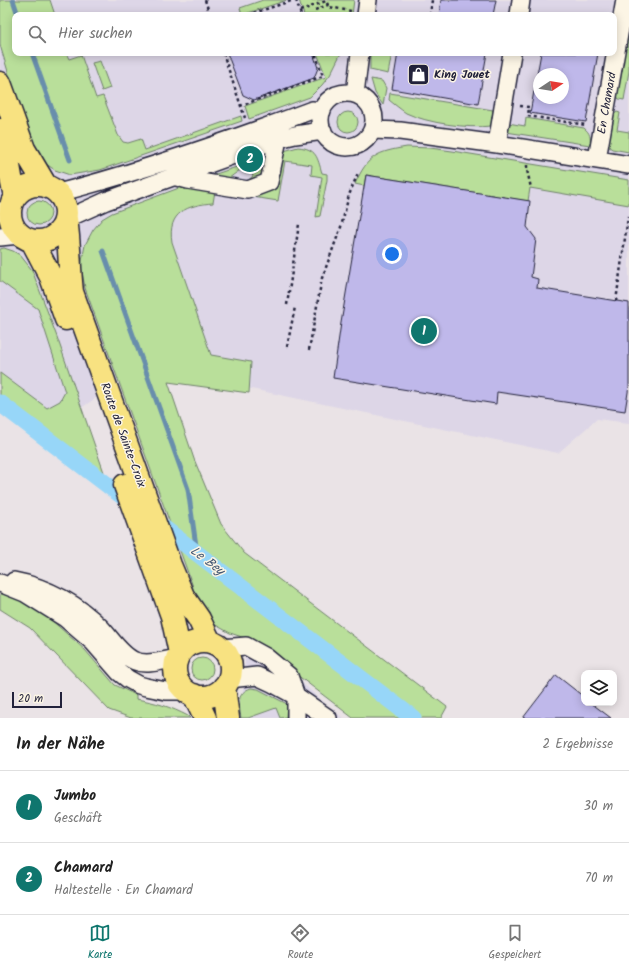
<!DOCTYPE html>
<html lang="de">
<head>
<meta charset="utf-8">
<style>
	body { margin:0; font-family:Kalam,sans-serif; background:#f6f6f6; color:#222 }
	.controls { position:absolute; right:12px; bottom:12px; display:grid; overflow:hidden; border-radius:8px; box-shadow:0 2px 10px #0003 }
	.controls button { width:36px; height:36px; display:grid; place-items:center; padding:0; border:0; border-bottom:1px solid #e0e0e0; background:#fff; color:#222; font:20px sans-serif }
	.compass { position:absolute; left:533px; top:68px; width:36px; height:36px; border-radius:50%; background:#fff; box-shadow:0 2px 10px #0003; rotate:78deg }
	.scale { position:absolute; left:12px; bottom:10px; width:50px; box-sizing:border-box; padding-left:4px; border:2px solid #22223b; border-top:0; font-size:11px; line-height:14px; white-space:nowrap; color:#22223b; -webkit-text-stroke:3px #fcf5e5; paint-order:stroke }
	.you { position:absolute; left:392px; top:254px; width:14px; height:14px; margin:-10px; border:3px solid #fff; border-radius:50%; background:#1a73e8; box-shadow:0 0 0 6px #1a73e833 }
	.badge { display:grid; place-items:center; width:26px; height:26px; border-radius:50%; background:#0f766e; color:#fff; font-size:13px; font-weight:700 }
	.pin { position:absolute; translate:-50% -50%; border:2px solid #fff; box-shadow:0 1px 4px #0006 }
	.list { margin:0; padding:0; list-style:none }
	h2 { display:flex; justify-content:space-between; align-items:center; height:52px; margin:0; padding:0 16px; font-size:17px }
	h2 small { font-size:13px; font-weight:400; color:#767676 }
	.list li { display:grid; grid-template-columns:26px 1fr auto; gap:12px; align-items:center; box-sizing:border-box; height:72px; padding:0 16px; border-top:1px solid #e0e0e0 }
	.list b { display:block; font-size:15px; white-space:nowrap }
	.list p { margin:0; font-size:13px; white-space:nowrap; color:#767676 }
	.list em { font-size:13px; font-style:normal; color:#767676 }
	.icon { flex:none; width:22px; height:22px; fill:none; stroke:currentColor; stroke-width:2; stroke-linecap:round; stroke-linejoin:round }
	.map { position:relative; flex:none; width:629px; height:718px; overflow:hidden }
	.search { position:absolute; background:#fff; box-shadow:0 2px 10px #0003; left:12px; right:12px; top:12px; height:44px; display:flex; align-items:center; gap:10px; box-sizing:border-box; padding:0 14px; border-radius:8px; color:#767676; font-size:15px }
	.sheet { height:196px; background:#fff }
	nav { display:flex; justify-content:space-around; align-items:center; box-sizing:border-box; height:56px; border-top:1px solid #e0e0e0; background:#fff; font-size:11px; color:#767676 }
	nav a { display:grid; justify-items:center; gap:2px }
	nav .on { color:#0f766e }
	.map>svg:first-child { display:block }
</style>
</head>
<body>
<div class="map">
<svg width="629" height="718" viewBox="0 0 629 718">
	<rect width="100%" height="100%" fill="#eae3e6"/>
	<filter id="ink" filterUnits="userSpaceOnUse"><feTurbulence type="fractalNoise" baseFrequency=".025" numOctaves="2"/><feDisplacementMap in="SourceGraphic" scale="8" xChannelSelector="R" yChannelSelector="G"/><feConvolveMatrix kernelMatrix="1 2 1 2 8 2 1 2 1" color-interpolation-filters="sRGB"/></filter>
	<g filter="url(#ink)">
		<!-- built -->
		<path fill="#ddd6e7" fill-rule="evenodd" d="M0 0H629V423L597 419 558 453 142 366 58 424 0 380ZM15 15H614V53H15ZM539 74H563V98H539Z
			M246 646 278 661 332 710 343 718H241Z"/>
		<!-- grass -->
		<path fill="#b9df9a" stroke="#6e806a" d="M0 0H50L55 15H15V53H66L69 59 81 55 96 98 103 96 118 135 123 142 128 143 141 139 145 150 241 116 242 121 100 170 70 175 55 170 43 162 32 141 9 75 0 45Z
			M263 0H287L242 15 240 8Z
			M299 0H354L352 15H304Z
			M629 19V71L624 100 619 99 616 95Z
			M317 53H341L330 75 322 85 310 97 249 119 245 106 326 77Z
			M370 53H392L388 74 370 70Z
			M100 61 110 88 102 91 92 63Z
			M371 79 382 81 386 88 383 105 375 93Z
			M390 93 493 110 491 126C468 129 427 123 406 113 400 109 394 104 389 100Z
			M338 122a10 10 0 1 1 20 0a10 10 0 1 1-20 0Z
			M617 112 620 113 617 130 629 132V152L612 149 608 146 613 115Z
			M526 118 584 128C590 133 591 137 590 145L506 132 508 123 525 126Z
			M298 147C317 149 317 157 322 173L327 174V180L320 216 316 217 322 177 311 175 312 165 285 161 278 201 215 191 213 203C188 205 167 212 172 242L211 355 251 362 249 393 168 382 194 459 221 524 244 553 447 707 441 718H353L279 661 281 658 257 642 230 633 212 623 194 593 192 584 85 288 81 266 85 245 93 230 102 219 112 213 187 185 248 194 280 152Z
			M407 147 430 148 452 151 629 180V205L530 188 528 201 366 175 364 186 355 184C368 155 377 152 407 147Z
			M266 157 263 172 255 182 244 184 253 176 252 173 240 170 225 181 204 178Z
			M27 213a12 12 0 1 1 24 0a12 12 0 1 1-24 0Z
			M4 248 13 251 20 255 32 270 57 337 107 481 0 400V373L47 408 60 401 65 392 38 309 0 281V249Z
			M0 589 40 610 85 650 115 685 136 695V699C155 702 171 707 188 716L190 718H131L109 710 30 628 0 609Z
			M191 669a11 11 0 1 1 22 0a11 11 0 1 1-22 0Z
			M251 688 258 689 287 704 286 717 280 718 276 708 248 718H241C239 704 236 693 251 688Z"/>
		<g fill="none" stroke-linecap="round" stroke-linejoin="round">
			<!-- stream -->
			<path stroke="#688eac" stroke-width="5" d="M13 0 18 15
				M32 53 70 160
				M103 251 188 489 197 553"/>
			<!-- canal -->
			<path stroke="#97d6f8" stroke-width="17" d="M0 403 413 718"/>
		</g>
		<!-- building -->
		<path fill="#bfb8ea" stroke="#22223b" fill-rule="evenodd" d="M441 0H496L493 15H439Z
			M227 53H313L318 68 314 78 254 100 243 95Z
			M398 53H487L478 104 392 89Z
			M541 53H598L586 122 530 113ZM539 74H563V98H539Z
			M366 175 530 201 527 227 536 239 531 277 538 279 537 288 629 303V386L625 411 497 392 496 404 333 378 341 323Z
			M556 675 584 697V703H591L611 718H523Z"/>
		<g fill="none" stroke-linecap="round" stroke-linejoin="round">
			<defs>
				<path id="minor" d="M366 15 368 0
					M519 15 521 0
					M320 120a27 27 0 1 1 54 0a27 27 0 1 1-54 0Z
					M355 94 360 53
					M372 130 400 131 497 144 629 165
					M497 144 512 53
					M597 159 625 0
					M173 176 188 180 248 190 269 182 278 139
					M58 193C144 171 229 141 312 110L322 111
					M0 212 10 207
					M66 219 106 201 278 139 295 135 323 131
					M0 237 19 235
					M14 581C47 587 79 605 102 629 112 640 122 656 135 661 148 666 164 660 178 658
					M0 583 25 593 65 618 93 642 119 672 128 679 139 685 146 687 166 691H186
					M221 648 246 646 266 657 289 676 296 696 328 718
					M229 679 257 676 272 683 296 696V718"/>
				<path id="major" d="M0 83 24 149 46 186
					M0 130 7 154 12 183 15 196
					M10 213a28 28 0 1 1 56 0a28 28 0 1 1-56 0Z
					M66 219C70 244 69 267 72 292L170 565 183 596 199 619 210 642
					M32 241 51 277 66 319
					M125 485 172 616 180 653
					M175 669a28 28 0 1 1 56 0a28 28 0 1 1-56 0Z
					M224 687 228 718
					M194 695 205 718"/>
			</defs>
			<!-- minor casing -->
			<use href="#minor" stroke="#22223b" stroke-width="20"/>
			<!-- major casing -->
			<use href="#major" stroke="#22223b" stroke-width="25"/>
			<!-- path -->
			<path stroke="#22223b" stroke-width="2.5" stroke-dasharray="3 3" stroke-linecap="butt" d="M205 0 210 15
				M296 0 301 15
				M315 10 328 5
				M300 11 326 1 329 7 351 11
				M400 14 405 15
				M248 15 294 0
				M430 15 432 0
				M223 53 245 118
				M240 106 323 76 315 53
				M520 106 529 107 528 116 586 125
				M527 165V170L531 188
				M616 301 628 217
				M287 305 299 224
				M287 347 295 307
				M309 350 322 278 341 227 349 195 358 173"/>
			<!-- minor -->
			<use href="#minor" stroke="#fcf5e5" stroke-width="17"/>
			<!-- major -->
			<use href="#major" stroke="#f8e281" stroke-width="22"/>
		</g>
	</g>
	<!-- icons -->
	<defs>
		<symbol id="shop-square" viewBox="-11 -11 22 22"><rect x="-9" y="-9" width="18" height="18" rx="4" fill="#22223b" stroke="#fcf5e5"/><path d="M-5-2.5h2.3a2.7 3.5 0 0 1 5.4 0H5L5.5 6h-11ZM-1.5-2.5h3a1.5 2.3 0 0 0-3 0Z" fill="#fff"/></symbol>
	</defs>
	<g fill-rule="evenodd">
		<use href="#shop-square" x="406" y="62" width="25" height="25"/>
	</g>
	<g text-anchor="middle" dominant-baseline="central" stroke-width="3" stroke-linejoin="round" paint-order="stroke">
		<!-- poi labels -->
		<g font-size="12" font-weight="bold" fill="#22223b" stroke="#fcf5e5" text-anchor="start">
			<text x="434" y="74">King Jouet</text>
		</g>
		<!-- street labels -->
		<g font-size="12" fill="#22223b" stroke="#fcf5e5">
			<text transform="translate(607 103) rotate(-80)">En Chamard</text>
			<text transform="translate(123 435) rotate(70)">Route de Sainte-Croix</text>
		</g>
		<!-- water labels -->
		<g font-size="13" font-style="italic" fill="#455874" stroke="#fcf5e5">
			<text transform="translate(207 561) rotate(37)">Le Bey</text>
		</g>
	</g>
</svg>
<div class="controls">
<button><svg class="icon" aria-label="layers" viewBox="0 0 24 24"><path d="M12 4l9 5-9 5-9-5zM3 14l9 5 9-5"/></svg></button>
</div>
<svg class="compass" viewBox="-18 -18 36 36"><path d="M0-13l5 13h-10z" fill="#e53935"/><path d="M0 13l5-13h-10z" fill="#767676"/></svg>
<div class="scale">20 m</div>
<div class="you"></div>
<div class="pin badge" style="left:424px;top:331px">1</div>
<div class="pin badge" style="left:250px;top:159px">2</div>
<div class="search"><svg class="icon" aria-label="search" viewBox="0 0 24 24"><circle cx="10" cy="10" r="6"/><path d="M15 15l6 6"/></svg>Hier suchen</div>
</div>
<section class="sheet">
<h2>In der Nähe<small>2 Ergebnisse</small></h2>
<ul class="list">
<li><span class="badge">1</span><div><b>Jumbo</b><p>Geschäft</p></div><em>30 m</em></li>
<li><span class="badge">2</span><div><b>Chamard</b><p>Haltestelle · En Chamard</p></div><em>70 m</em></li>
</ul>
</section>
<nav>
<a class="on"><svg class="icon" aria-label="map" viewBox="0 0 24 24"><path d="M3 6l6-2 6 2 6-2v14l-6 2-6-2-6 2zM9 4v14M15 6v14"/></svg>Karte</a>
<a><svg class="icon" aria-label="directions" viewBox="0 0 24 24"><path d="M12 3l9 9-9 9-9-9zM9 14v-3h6M13 9l2 2-2 2"/></svg>Route</a>
<a><svg class="icon" aria-label="saved" viewBox="0 0 24 24"><path d="M7 4h10v16l-5-4-5 4z"/></svg>Gespeichert</a>
</nav>
</body>
</html>
